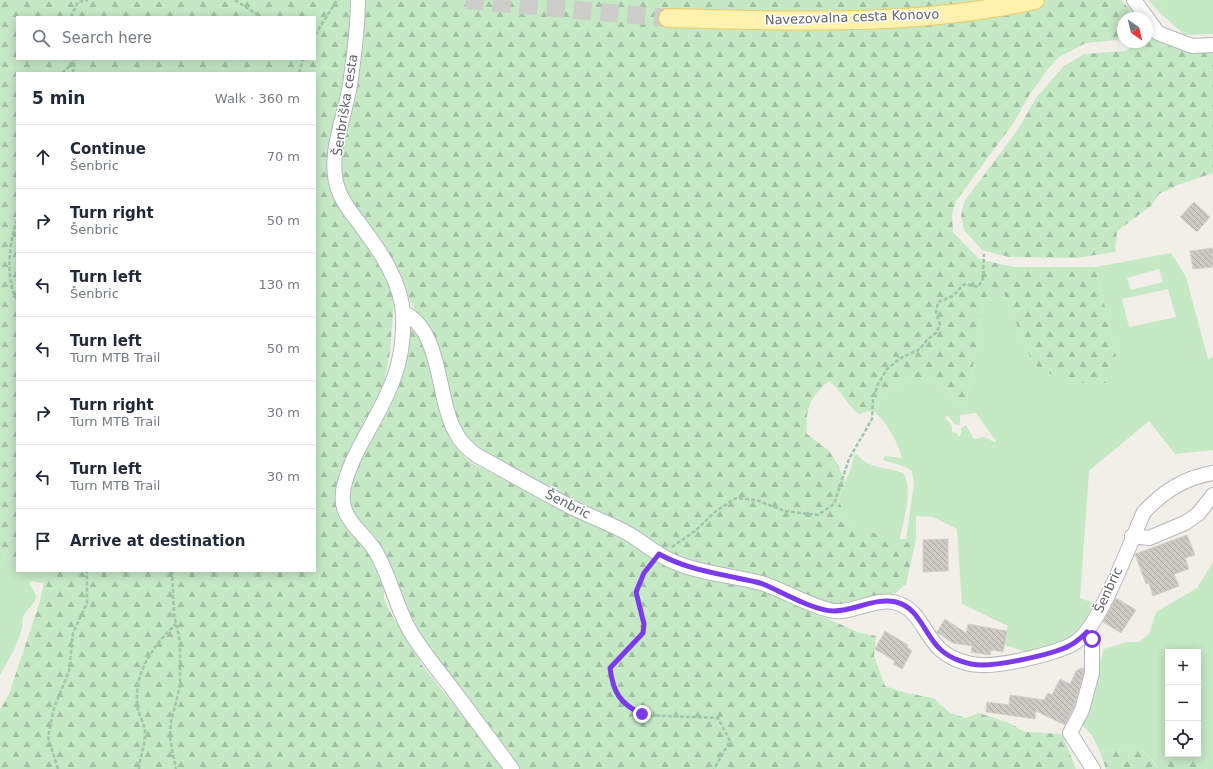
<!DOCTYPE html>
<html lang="en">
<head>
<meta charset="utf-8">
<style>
	body { margin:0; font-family:"DejaVu Sans",sans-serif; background:#f2f2f3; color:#1f2937 }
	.controls { position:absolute; right:12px; bottom:12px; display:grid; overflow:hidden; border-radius:0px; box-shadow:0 2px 10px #0003 }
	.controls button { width:36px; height:36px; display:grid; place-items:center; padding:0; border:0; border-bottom:1px solid #e0e1e3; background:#fff; color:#1f2937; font:20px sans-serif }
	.compass { position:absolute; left:1117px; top:12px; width:36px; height:36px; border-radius:50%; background:#fff; box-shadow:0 2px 10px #0003; rotate:146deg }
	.stop { position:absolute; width:12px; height:12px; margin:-9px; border:3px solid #7c3aed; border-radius:50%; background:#fff }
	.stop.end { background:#7c3aed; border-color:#fff; box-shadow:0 1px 4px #0008 }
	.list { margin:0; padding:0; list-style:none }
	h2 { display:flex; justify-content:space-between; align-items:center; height:52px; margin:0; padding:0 16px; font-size:17px }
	h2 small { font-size:13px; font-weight:400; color:#747a83 }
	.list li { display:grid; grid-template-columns:26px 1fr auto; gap:12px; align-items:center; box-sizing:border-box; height:64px; padding:0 16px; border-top:1px solid #e0e1e3 }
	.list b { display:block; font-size:15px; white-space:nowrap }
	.list p { margin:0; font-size:13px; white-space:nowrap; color:#747a83 }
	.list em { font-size:13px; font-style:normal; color:#747a83 }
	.icon { flex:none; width:22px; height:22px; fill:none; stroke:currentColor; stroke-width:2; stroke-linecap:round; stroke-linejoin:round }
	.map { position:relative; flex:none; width:1213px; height:769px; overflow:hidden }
	.search { position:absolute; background:#fff; box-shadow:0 2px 10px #0003; left:16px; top:16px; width:300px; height:44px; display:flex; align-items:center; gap:10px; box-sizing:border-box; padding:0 14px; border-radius:0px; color:#747a83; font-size:15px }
	.panel { position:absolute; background:#fff; box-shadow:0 2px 10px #0003; left:16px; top:72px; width:300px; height:500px; border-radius:0px }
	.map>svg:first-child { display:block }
</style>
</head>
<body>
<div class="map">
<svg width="1213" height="769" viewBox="0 0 1213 769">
	<defs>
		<pattern id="forest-firs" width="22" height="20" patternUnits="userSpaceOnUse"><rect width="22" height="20" fill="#c5e8c5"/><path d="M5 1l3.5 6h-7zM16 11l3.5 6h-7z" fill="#a3c0a4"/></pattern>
		<pattern id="building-back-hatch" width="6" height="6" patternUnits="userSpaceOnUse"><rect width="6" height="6" fill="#cccac5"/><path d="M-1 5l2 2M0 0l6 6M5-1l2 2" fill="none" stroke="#a9a8a4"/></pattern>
	</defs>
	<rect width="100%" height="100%" fill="#f1efe8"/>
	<!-- grass -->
	<path fill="#c5e8c5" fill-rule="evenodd" d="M1165 0H1213V34L1185 35 1159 12Z
		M1171 253 1186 277 1208 359 1213 357V450L1175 454 1149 421 1089 471 1080 598 1099 605 1075 638 1029 653 1002 644 1008 626 962 604 957 529 933 517 916 516V539H906L914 485 912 471 906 467 883 460 885 456 902 458C897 440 887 423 873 410 886 392 913 368 938 382 946 387 953 397 960 404L967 400 984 302 990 289H1002L1033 364 1117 360 1096 267ZM1159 269 1163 282 1131 290 1127 278ZM1168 289 1176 317 1129 327 1122 299ZM976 413 996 441 994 442 984 437 974 439 966 425 961 428V434L958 437 957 433 952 432V426L945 417 948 416 955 424 960 425V415Z
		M857 454C867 469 887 467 903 473 914 489 903 520 900 539H888L848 521 838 499 851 468 854 455Z
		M0 557 17 558V571H44L46 573 43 583 31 581 29 584C32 588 35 591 36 597 36 604 25 610 23 617 22 620 23 624 22 627 18 645 9 659 0 675Z
		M1213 562V769H1206L1193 757 1159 768 1145 752 1123 749 1100 752 1092 735 1079 722 1085 709 1104 649 1127 642H1139L1149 634 1156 612 1197 588ZM1168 652H1198V754H1168Z"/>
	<!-- forest -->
	<path fill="url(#forest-firs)" fill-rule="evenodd" d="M0 0H355L330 176 379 259 394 301 390 352 380 403 346 459 351 531 379 567 385 579 384 599 390 612 422 665 505 769H0V710L9 694 40 601 46 573 44 571H315V73H17V558L0 557ZM17 17H315V59H17Z
		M363 0H1121L1138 18H1123V37L1117 40 1086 43 1059 57 1048 69 1030 94 1014 122 956 201 952 214 953 232 979 259 1013 267H1096L1117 360 1106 383 1091 384 1062 380 1033 364 1002 289H991L984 302 967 400 960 404C953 397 946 387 938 382 913 368 886 392 873 410L859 414C845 404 842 390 829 381 810 396 805 410 807 434L829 451 838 465 845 482 838 499 848 521 888 539H916L906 584 895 593 841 607 687 563 507 469 461 436 434 345 386 255 347 200 342 181 339 157Z
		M1148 0H1165L1159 12Z
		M1150 35C1165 49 1192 52 1213 52V173L1178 185 1159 194 1151 206 1117 231 1115 252 1076 258 1009 257 982 250 964 230 961 217 964 202 1019 128 1036 98 1064 66 1084 54 1125 51 1139 42H1147V36Z
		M412 328C445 365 430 427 470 462L576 516 760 589 860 633 876 636 874 656 885 686 906 693 933 698 950 713 966 718 979 713 1009 723 1025 732 1062 734 1076 769H519L429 660 350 512V492L354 465 386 409Z
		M1123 749 1145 752 1158 768 1167 761 1193 757 1206 769H1106L1100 752Z"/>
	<!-- building -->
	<path fill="url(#building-back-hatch)" stroke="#d6d1c6" d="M1194 202 1210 217 1197 232 1180 217Z
		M1213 248V267L1193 269 1190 251Z
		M1187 535 1195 555 1185 558 1189 569 1174 574 1179 586 1153 596 1149 583 1146 584 1135 554Z
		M948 539V571L923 572V540Z
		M1116 598 1136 610 1121 633 1103 622Z
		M945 619 966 633 968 624 1007 631 1003 652 991 650 990 655 971 652 972 646 952 643 937 632Z
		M885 631 908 645 907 647 912 651 902 669 893 664 895 661 875 649Z
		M1081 668 1084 669V672L1074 707 1065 725 1036 711 1035 719 986 712 987 702 1009 705 1010 695 1044 700 1048 693 1052 695 1060 679 1070 684 1076 671Z"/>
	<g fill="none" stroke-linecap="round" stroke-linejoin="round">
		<!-- major-tunnel -->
		<path stroke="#ccccc8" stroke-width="18" stroke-dasharray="18 9" stroke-linecap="butt" d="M466 0 668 18"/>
		<defs>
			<path id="minor" d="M358 0C358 28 354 57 350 85 345 116 329 151 336 182 340 200 351 212 362 227 380 251 402 283 403 315 404 340 400 366 389 390 376 421 354 450 345 482 335 516 358 526 374 549 390 574 395 605 410 631 422 651 437 669 451 687 471 714 492 742 512 769
				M1134 0 1158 33 1192 46 1213 45
				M403 312C443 331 436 399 456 433 461 443 468 449 476 455 509 473 540 491 573 508 592 517 611 524 629 534 644 543 657 555 674 562 702 574 732 575 761 583 784 590 805 604 829 610 851 616 875 596 897 603 920 610 924 635 941 650 951 659 968 665 982 665 1002 666 1060 653 1076 642 1101 625 1130 542 1144 512 1164 491 1184 478 1213 473
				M1132 536 1149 538 1185 523 1198 514 1213 495
				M1087 632 1092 639V673L1082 710 1070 733 1093 769"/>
			<path id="major" d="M668 18C790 21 915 27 1035 0"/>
		</defs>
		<!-- minor casing -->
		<use href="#minor" stroke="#b5b8bc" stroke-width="16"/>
		<!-- major casing -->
		<use href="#major" stroke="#f2c960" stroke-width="20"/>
		<!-- path -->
		<path stroke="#9cc7a9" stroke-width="2.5" stroke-dasharray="4 2" stroke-linecap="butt" d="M235 0 261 17
			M71 17 78 2 88 0
			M315 35 337 0
			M62 73 75 61 74 59
			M73 73 75 62
			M299 73 303 59
			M17 170V178
			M17 220C9 243 5 279 17 300
			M672 547 695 531 716 511 736 498 756 500 785 511 818 515 834 504 849 459 872 419 873 400 878 384 887 369 901 358 920 349 927 340 936 333 940 325 936 312 938 302 953 296 963 285 966 284 978 287 983 279 984 254
			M652 563 644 573 636 592 644 623 643 633 610 668 612 686 617 694 624 703 642 715 718 718 730 741 714 769
			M172 571 174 614 180 641V686L171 722 170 738 176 769
			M58 769 48 737 54 708 69 671 73 633 87 603V571
			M139 769C140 757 145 745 145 733 145 725 140 717 138 710 132 674 152 647 176 624"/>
		<!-- minor -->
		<use href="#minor" stroke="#fff" stroke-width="14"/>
		<!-- major -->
		<use href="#major" stroke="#fff2af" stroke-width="18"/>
	</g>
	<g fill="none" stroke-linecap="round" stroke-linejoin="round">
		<!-- route -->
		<path stroke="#7c3aed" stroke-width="5" d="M642 714C620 704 613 692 610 668L643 633 644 624 636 592 644 573 659 554C684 568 710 572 737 578 746 580 755 581 763 584 782 592 814 611 834 611 854 611 876 597 896 602 920 608 924 635 941 650 951 659 968 665 982 665 1001 665 1044 656 1062 649 1072 646 1080 639 1087 632L1092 639"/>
	</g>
	<g text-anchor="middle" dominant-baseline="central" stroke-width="3" stroke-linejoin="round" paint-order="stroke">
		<!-- street labels -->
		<g font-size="13" fill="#5f6368" stroke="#fff">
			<text transform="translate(852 17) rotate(-2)">Navezovalna cesta Konovo</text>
			<text transform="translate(345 105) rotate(-81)">Šenbriška cesta</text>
			<text transform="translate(568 504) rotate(27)">Šenbric</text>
			<text transform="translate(1108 590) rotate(-65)">Šenbric</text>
		</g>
	</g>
</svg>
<div class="controls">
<button>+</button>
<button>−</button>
<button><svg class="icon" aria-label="locate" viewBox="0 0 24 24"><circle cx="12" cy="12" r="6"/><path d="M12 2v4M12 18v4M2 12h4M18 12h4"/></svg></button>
</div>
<svg class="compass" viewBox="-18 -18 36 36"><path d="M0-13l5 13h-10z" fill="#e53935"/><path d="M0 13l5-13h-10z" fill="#747a83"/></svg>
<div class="stop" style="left:1092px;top:639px"></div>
<div class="stop end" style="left:642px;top:714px"></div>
<div class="search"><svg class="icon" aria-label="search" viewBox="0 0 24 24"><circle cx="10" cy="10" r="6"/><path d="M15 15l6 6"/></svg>Search here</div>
<section class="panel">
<h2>5 min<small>Walk · 360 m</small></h2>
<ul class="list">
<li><svg class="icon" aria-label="ahead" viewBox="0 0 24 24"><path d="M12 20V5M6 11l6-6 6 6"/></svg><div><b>Continue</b><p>Šenbric</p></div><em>70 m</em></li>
<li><svg class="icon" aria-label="right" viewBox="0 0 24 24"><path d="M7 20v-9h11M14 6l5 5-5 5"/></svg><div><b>Turn right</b><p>Šenbric</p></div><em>50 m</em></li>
<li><svg class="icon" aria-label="left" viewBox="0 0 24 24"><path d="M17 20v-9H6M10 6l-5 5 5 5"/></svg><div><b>Turn left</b><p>Šenbric</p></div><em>130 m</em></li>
<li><svg class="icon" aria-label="left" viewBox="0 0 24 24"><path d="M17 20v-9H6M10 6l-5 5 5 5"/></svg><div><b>Turn left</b><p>Turn MTB Trail</p></div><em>50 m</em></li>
<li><svg class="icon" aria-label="right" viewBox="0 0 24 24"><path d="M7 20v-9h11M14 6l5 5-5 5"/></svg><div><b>Turn right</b><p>Turn MTB Trail</p></div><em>30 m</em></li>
<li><svg class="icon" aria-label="left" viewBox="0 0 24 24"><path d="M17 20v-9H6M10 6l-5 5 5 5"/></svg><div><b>Turn left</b><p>Turn MTB Trail</p></div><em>30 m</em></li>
<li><svg class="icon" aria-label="arrive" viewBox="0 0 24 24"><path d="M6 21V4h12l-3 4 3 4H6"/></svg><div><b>Arrive at destination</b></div></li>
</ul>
</section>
</div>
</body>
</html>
